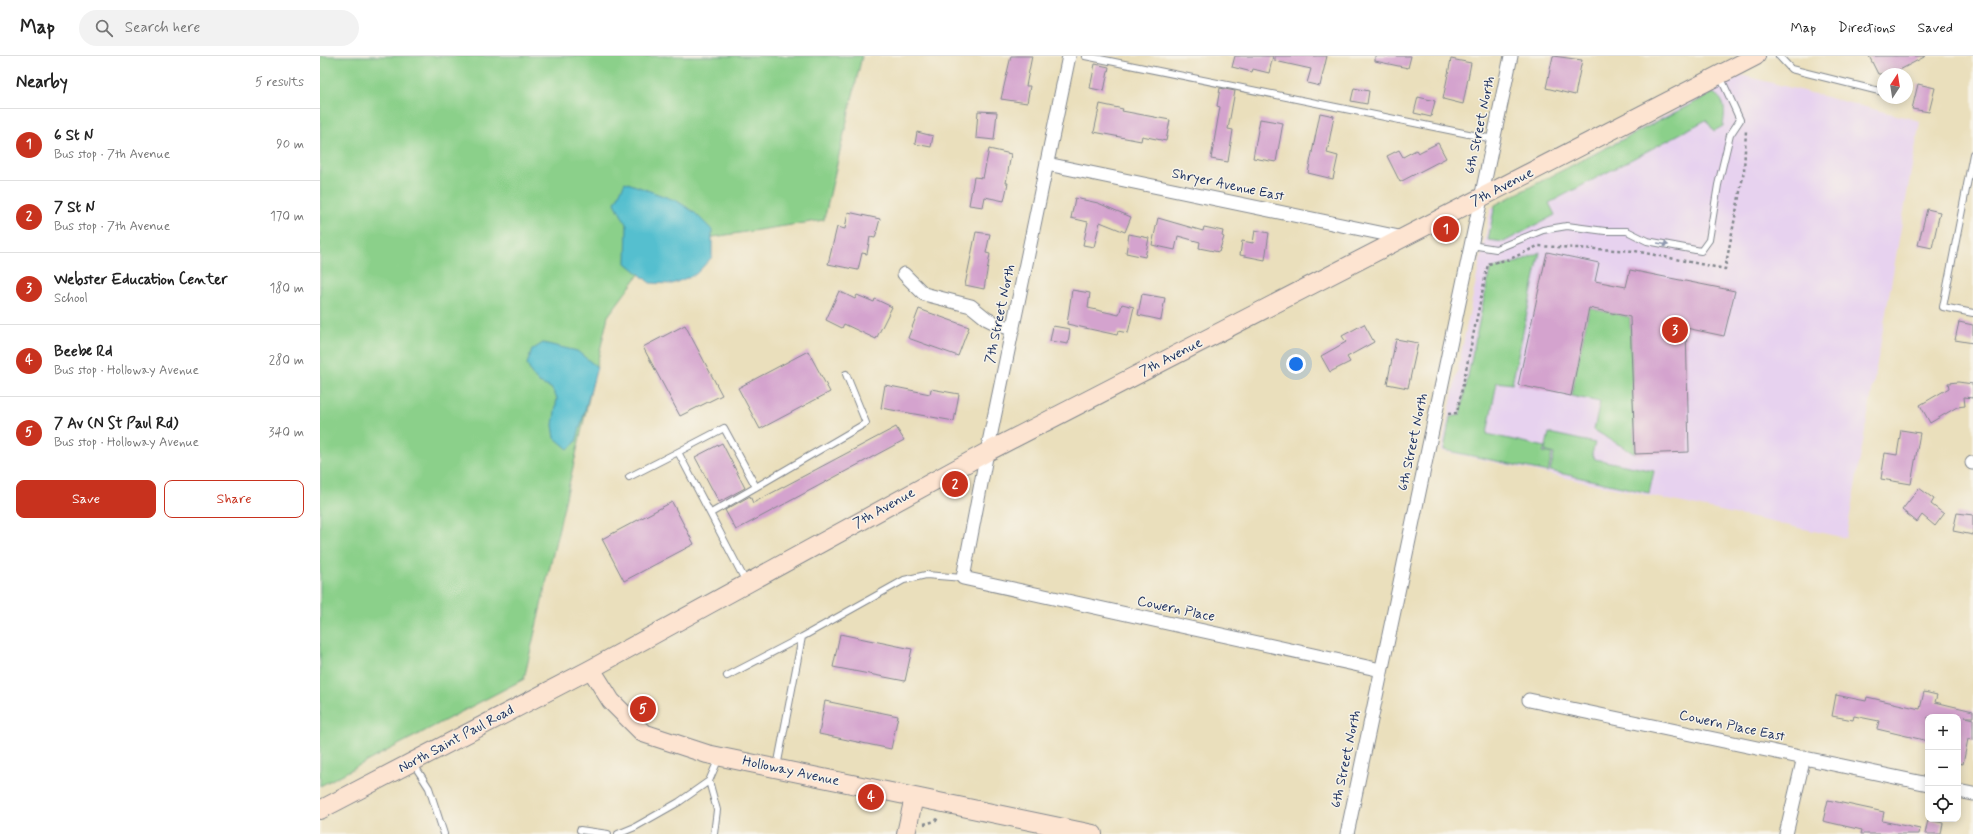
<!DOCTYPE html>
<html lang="en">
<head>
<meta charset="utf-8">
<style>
	body { margin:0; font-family:Mynerve,sans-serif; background:#f2f2f2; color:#222 }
	.controls { position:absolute; right:12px; bottom:12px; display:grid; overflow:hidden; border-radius:8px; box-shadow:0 2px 10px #0003 }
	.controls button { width:36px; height:36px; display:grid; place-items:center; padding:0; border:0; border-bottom:1px solid #e0e0e0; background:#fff; color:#222; font:20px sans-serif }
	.compass { position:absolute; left:1557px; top:12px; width:36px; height:36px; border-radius:50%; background:#fff; box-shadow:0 2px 10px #0003; rotate:12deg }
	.you { position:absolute; left:976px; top:308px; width:14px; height:14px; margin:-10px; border:3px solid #fff; border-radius:50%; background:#1a73e8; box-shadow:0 0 0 6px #1a73e833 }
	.badge { display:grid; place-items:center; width:26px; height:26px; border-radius:50%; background:#c8321e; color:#fff; font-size:13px; font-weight:700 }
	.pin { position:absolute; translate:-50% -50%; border:2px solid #fff; box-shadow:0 1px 4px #0006 }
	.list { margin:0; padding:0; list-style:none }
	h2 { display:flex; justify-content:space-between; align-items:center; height:52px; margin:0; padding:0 16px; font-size:17px }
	h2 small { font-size:13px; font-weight:400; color:#767676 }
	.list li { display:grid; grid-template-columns:26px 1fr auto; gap:12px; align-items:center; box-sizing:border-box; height:72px; padding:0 16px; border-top:1px solid #e0e0e0 }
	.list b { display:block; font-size:15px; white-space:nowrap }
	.list p { margin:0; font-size:13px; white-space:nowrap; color:#767676 }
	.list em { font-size:13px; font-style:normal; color:#767676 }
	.actions { display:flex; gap:8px; padding:12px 16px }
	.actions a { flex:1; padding:9px 0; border:1px solid #c8321e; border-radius:8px; text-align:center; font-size:14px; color:#c8321e }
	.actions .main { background:#c8321e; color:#fff }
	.icon { flex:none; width:22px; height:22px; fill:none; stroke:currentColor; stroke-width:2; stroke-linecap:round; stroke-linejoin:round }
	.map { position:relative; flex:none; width:1653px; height:778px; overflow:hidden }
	header { display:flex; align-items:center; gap:24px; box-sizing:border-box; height:56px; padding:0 20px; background:#fff; border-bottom:1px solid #e0e0e0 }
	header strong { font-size:19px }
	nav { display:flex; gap:22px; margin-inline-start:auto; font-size:14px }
	.search { width:280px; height:36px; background:#f2f2f2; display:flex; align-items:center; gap:10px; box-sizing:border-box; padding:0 14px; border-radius:22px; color:#767676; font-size:15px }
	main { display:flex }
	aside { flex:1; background:#fff }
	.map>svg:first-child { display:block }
</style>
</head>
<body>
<header>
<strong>Map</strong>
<div class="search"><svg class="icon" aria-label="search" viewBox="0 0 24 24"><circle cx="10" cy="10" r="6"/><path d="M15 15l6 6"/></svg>Search here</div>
<nav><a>Map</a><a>Directions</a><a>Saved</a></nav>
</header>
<main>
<aside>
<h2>Nearby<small>5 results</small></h2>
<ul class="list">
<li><span class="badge">1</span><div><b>6 St N</b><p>Bus stop · 7th Avenue</p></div><em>90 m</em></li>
<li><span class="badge">2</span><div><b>7 St N</b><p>Bus stop · 7th Avenue</p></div><em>170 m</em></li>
<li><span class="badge">3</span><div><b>Webster Education Center</b><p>School</p></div><em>180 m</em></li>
<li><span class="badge">4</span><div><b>Beebe Rd</b><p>Bus stop · Holloway Avenue</p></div><em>280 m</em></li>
<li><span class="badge">5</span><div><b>7 Av (N St Paul Rd)</b><p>Bus stop · Holloway Avenue</p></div><em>340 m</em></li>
</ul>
<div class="actions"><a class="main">Save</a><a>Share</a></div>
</aside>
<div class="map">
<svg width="1653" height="778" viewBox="0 0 1653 778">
	<rect width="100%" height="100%" fill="#f7f3e8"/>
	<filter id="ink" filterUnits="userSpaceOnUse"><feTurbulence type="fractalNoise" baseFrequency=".025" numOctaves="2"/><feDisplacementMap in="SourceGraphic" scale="8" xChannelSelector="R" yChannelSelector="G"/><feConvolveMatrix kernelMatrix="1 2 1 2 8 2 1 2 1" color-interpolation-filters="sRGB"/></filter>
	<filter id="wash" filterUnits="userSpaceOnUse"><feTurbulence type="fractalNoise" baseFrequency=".012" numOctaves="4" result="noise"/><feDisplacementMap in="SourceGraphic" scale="16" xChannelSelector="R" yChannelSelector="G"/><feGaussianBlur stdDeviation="0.9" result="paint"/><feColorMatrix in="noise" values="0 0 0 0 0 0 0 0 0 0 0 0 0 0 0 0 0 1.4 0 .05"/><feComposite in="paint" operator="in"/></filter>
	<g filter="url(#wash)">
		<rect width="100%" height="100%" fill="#eadfbc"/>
		<!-- built -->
		<path fill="#e7d2ef" d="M1421 19 1600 65 1526 482 1121 395 1171 152Z"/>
		<!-- green -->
		<path fill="#8bd08a" stroke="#538074" d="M0 0H542L504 164 341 189 288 260 204 623 0 730Z
			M1393 37C1407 45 1405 56 1403 70L1394 75 1386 64 1229 147 1235 159 1184 186 1168 184 1175 149Z
			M1220 196 1192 328 1177 326 1167 378 1225 391 1223 396 1232 398 1228 416 1124 394 1130 361 1140 359 1170 213 1198 206Z
			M1269 252 1310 261 1315 398 1274 374 1280 346 1251 340Z
			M1229 377 1275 387 1272 398 1275 403 1334 415 1329 437 1230 415 1234 398 1225 395Z"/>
		<!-- water -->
		<path fill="#54bfcf" stroke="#387796" d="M305 126 357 145 374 156 392 174V201L376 218 352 228 330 227 306 207 307 170 295 147Z
			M223 287 257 295 277 311 256 386 248 393 235 382 233 369 237 342 231 332 219 327 212 319 207 308 212 294Z"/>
		<g id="blocks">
			<!-- building -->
			<path fill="#d4a3ce" d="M691 0H712L706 30H710L707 47 681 43Z
				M915 0H953L949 17 933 13 932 16 912 11Z
				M955 0H1007L1000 30 987 27 991 13 955 5Z
				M1055 0H1091L1088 12 1055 5Z
				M1233 0 1262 4 1255 39 1226 32Z
				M1549 0H1606L1572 18H1558Z
				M1131 3 1151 7 1143 48 1123 43Z
				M775 8 789 11 784 35 770 32Z
				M1598 28 1615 32 1609 56 1592 53Z
				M900 32 915 35 908 73 913 74 908 106 891 103 900 51 897 50Z
				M1034 32 1049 35 1047 48 1031 45Z
				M1098 41 1115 45 1111 61 1094 57Z
				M780 48 803 53 802 55 850 64 846 85 822 80 821 85 774 76Z
				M658 55 677 56 674 84 656 82Z
				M1000 57 1014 60 1007 97 1018 100 1013 123 988 117Z
				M940 63 963 67 956 106 933 102Z
				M597 76 613 80 611 91 595 88Z
				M1118 87 1126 102 1080 126 1067 100 1079 94 1083 101 1096 94 1098 97Z
				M669 93 691 98 686 127H688L684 145 665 141 663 151 649 149 654 121 663 122Z
				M755 142 778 147 811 161 805 176 780 166 774 191 763 189 768 166 751 162Z
				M1607 153 1620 156 1612 192 1598 189Z
				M528 156 560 163 555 182 550 181 547 198 542 197 538 214 508 208 517 171 525 173Z
				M838 162 883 175 884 171 903 175 902 180 904 181 899 196 879 192 880 186 858 180 855 194 832 189Z
				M935 174 949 177 945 204 920 199 922 185 933 187Z
				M656 176 670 178 666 197 670 198 664 233 645 229Z
				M809 178 829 182 825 201 806 197Z
				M1227 196 1279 207 1275 225 1306 231 1310 214 1415 235 1404 280 1366 272 1369 396 1315 398 1310 261 1269 252 1251 340 1198 329Z
				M752 234 770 237 768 252 799 259 802 248 814 251 808 277 798 275 797 279 747 268Z
				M519 235 535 243 537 239 554 246 555 243 572 251 556 283 524 268 522 272 506 264Z
				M822 238 845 242 841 264 818 259Z
				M599 253 649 271 638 300 588 282Z
				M1639 266 1653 269V287L1635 284Z
				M1044 268 1054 286 1027 301 1030 306 1010 316 1001 300 1026 286 1022 280Z
				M365 269 402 339 360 360 323 291Z
				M733 270 750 273 748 288 730 285Z
				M1076 283 1098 287 1088 332 1067 328Z
				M488 295 510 336 440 373 418 332Z
				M1638 326 1653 328V342L1644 341 1645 350 1637 351 1610 367 1600 349 1629 332 1628 327Z
				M565 329 610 338 611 333 639 338 634 365 561 352Z
				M576 371 584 384 416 474 405 454 430 440 433 447Z
				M1581 374 1600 377 1591 428 1561 423 1565 397 1577 399Z
				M402 387 425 432 399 446 375 401Z
				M1599 432 1614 443 1611 448 1624 458 1615 470 1602 459 1597 466 1582 454Z
				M352 446 374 488 304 525 282 483Z
				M1637 457 1653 459V479L1633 475Z
				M520 578 592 593 585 625 513 611Z
				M1604 636 1617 639 1615 646 1653 655V661H1645L1653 663V684L1648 683 1643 708 1638 707V661H1608V685L1557 673 1559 665 1534 660 1533 664 1512 660 1516 639 1546 645 1547 641 1600 653Z
				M505 645 578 660 571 693 499 678Z
				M1508 744 1564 756 1562 765 1600 773 1599 778H1541L1542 774 1503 765Z
				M1608 764 1623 767 1621 778H1605Z"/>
		</g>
	</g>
	<g filter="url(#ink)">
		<use href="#blocks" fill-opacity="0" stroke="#82878d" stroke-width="1"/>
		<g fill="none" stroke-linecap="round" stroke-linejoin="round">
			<defs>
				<path id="lane" d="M765 0 1173 83
					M1459 0 1471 13 1563 36
					M1653 98 1623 251 1653 257
					M1151 189 1176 193 1223 174 1247 170 1285 175H1307L1327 185 1381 195 1389 184 1398 129 1410 79 1420 64 1400 20
					M309 421 358 396
					M391 457 436 431
					M426 526 358 396 404 372 436 431 546 367 526 318
					M407 620 482 581
					M93 707 109 732 124 778
					M457 711 482 581 584 524 606 519 643 522
					M389 725 397 754 394 778
					M260 774 288 778
					M298 778 315 771 359 746 389 725 399 702"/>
				<path id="street" d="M749 0 667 396 643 522 1061 614
					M727 108 1084 182
					M584 218 604 238 651 250 667 263 679 269 693 273
					M1652 407H1653
					M1209 644 1608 728
					M1638 735 1653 738
					M1027 778 1191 0
					M1466 778 1484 701"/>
				<path id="secondary" d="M271 613 291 645 323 677 387 698 773 778
					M0 754 271 613 667 396 1436 0
					M586 778 594 741"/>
			</defs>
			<!-- lane casing -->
			<use href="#lane" stroke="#82878d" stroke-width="8"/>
			<!-- street casing -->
			<use href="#street" stroke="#82878d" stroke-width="15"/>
			<!-- secondary casing -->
			<use href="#secondary" stroke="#82878d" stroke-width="20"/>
			<!-- path -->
			<path stroke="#82878d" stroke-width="2.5" stroke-dasharray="3 3" stroke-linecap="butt" d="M1128 358 1137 357 1168 208 1190 203 1218 190 1315 195 1405 213 1424 115 1426 74
				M604 768 616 765 618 761"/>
			<!-- lane -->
			<use href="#lane" stroke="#fff" stroke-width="6"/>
			<!-- street -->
			<use href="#street" stroke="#fff" stroke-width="13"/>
			<!-- secondary -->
			<use href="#secondary" stroke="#fde4d1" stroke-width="18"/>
		</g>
		<!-- one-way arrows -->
		<defs><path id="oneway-solid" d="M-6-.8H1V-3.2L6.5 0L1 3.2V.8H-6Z"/></defs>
		<use fill="#8d97ae" href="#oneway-solid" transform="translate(1343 188) rotate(10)"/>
	</g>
	<g text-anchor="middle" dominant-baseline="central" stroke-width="3" stroke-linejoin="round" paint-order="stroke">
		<!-- street labels -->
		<g font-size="14" fill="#1b2f5e" stroke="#f7f3e8">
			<text transform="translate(1160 69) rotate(-78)">6th Street North</text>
			<text transform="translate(908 129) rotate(12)">Shryer Avenue East</text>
			<text transform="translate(1182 131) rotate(-27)">7th Avenue</text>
			<text transform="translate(680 258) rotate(-78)">7th Street North</text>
			<text transform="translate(851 301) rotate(-27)">7th Avenue</text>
			<text transform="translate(1093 386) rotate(-78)">6th Street North</text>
			<text transform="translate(564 452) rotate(-29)">7th Avenue</text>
			<text transform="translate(856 553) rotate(12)">Cowern Place</text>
			<text transform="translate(1412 670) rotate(12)">Cowern Place East</text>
			<text transform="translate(136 683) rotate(-28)">North Saint Paul Road</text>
			<text transform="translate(1026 703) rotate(-78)">6th Street North</text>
			<text transform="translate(471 715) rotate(12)">Holloway Avenue</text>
		</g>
	</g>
</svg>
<div class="controls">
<button>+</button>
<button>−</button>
<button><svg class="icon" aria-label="locate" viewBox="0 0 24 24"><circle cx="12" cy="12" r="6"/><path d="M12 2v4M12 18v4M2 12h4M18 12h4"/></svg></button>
</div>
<svg class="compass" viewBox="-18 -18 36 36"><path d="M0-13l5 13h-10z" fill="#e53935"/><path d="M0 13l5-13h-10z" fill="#767676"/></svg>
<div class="you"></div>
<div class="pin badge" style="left:1126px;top:173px">1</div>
<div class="pin badge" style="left:635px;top:428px">2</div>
<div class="pin badge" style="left:1355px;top:274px">3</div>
<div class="pin badge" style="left:551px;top:741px">4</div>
<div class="pin badge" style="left:323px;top:653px">5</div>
</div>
</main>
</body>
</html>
